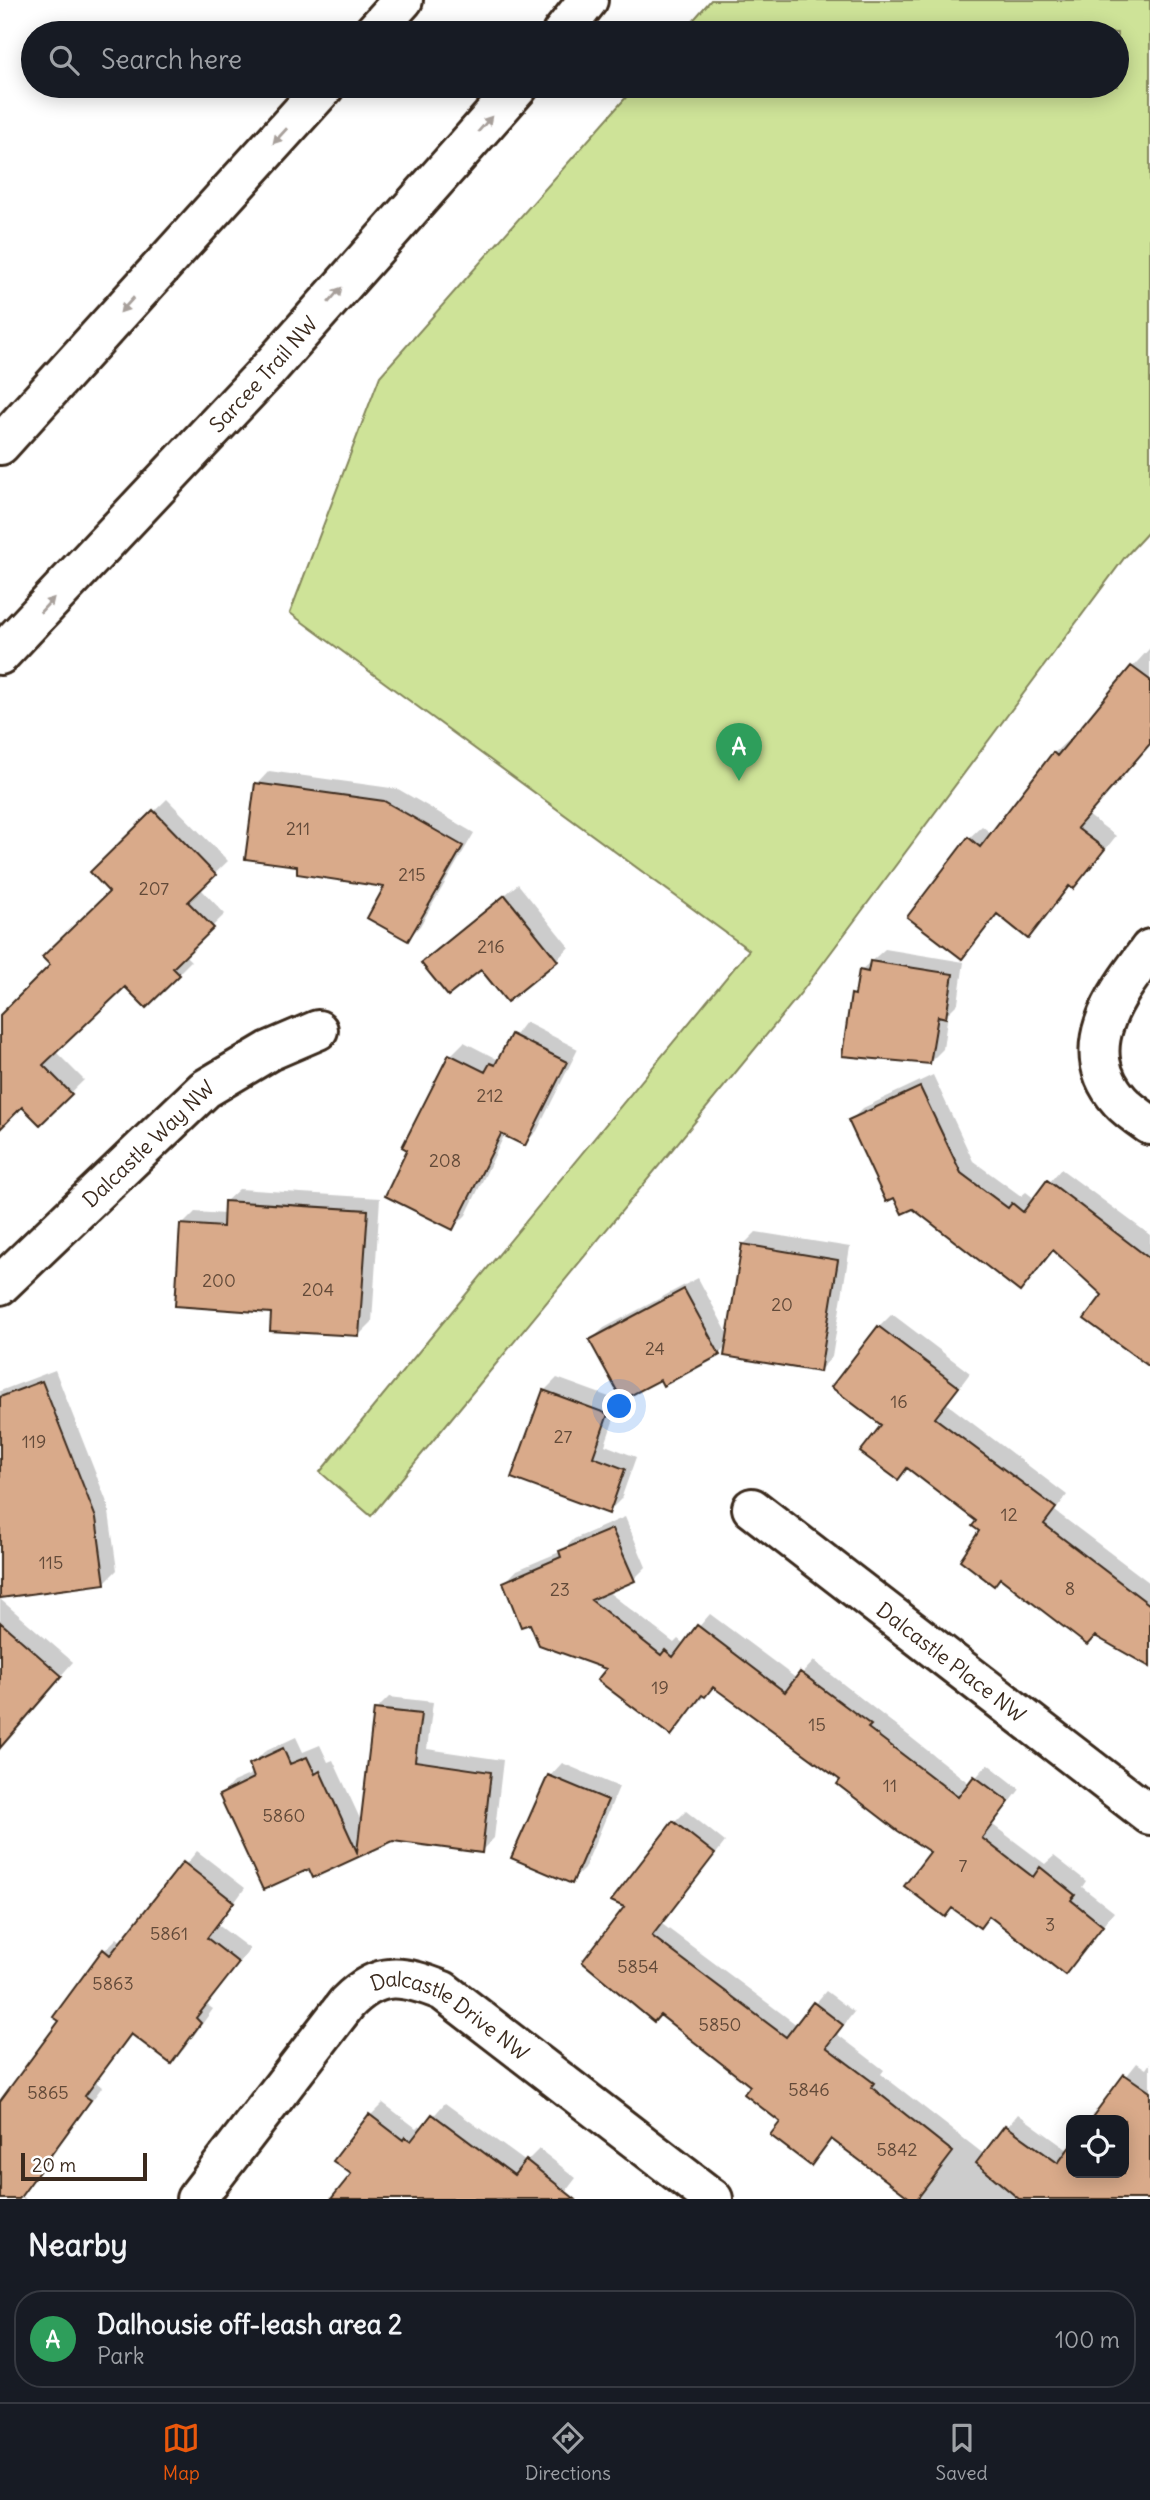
<!DOCTYPE html>
<html lang="en">
<head>
<meta charset="utf-8">
<style>
	body { margin:0; font-family:Delius,sans-serif; background:#242831; color:#f1f3f6 }
	.controls { position:absolute; right:21px; bottom:21px; display:grid; overflow:hidden; border-radius:14px; box-shadow:0 4px 18px #0003 }
	.controls button { width:63px; height:63px; display:grid; place-items:center; padding:0; border:0; border-bottom:2px solid #363941; background:#171b24; color:#f1f3f6; font:35px sans-serif }
	.scale { position:absolute; left:21px; bottom:18px; width:126px; box-sizing:border-box; padding-left:7px; border:4px solid #3b2a1e; border-top:0; font-size:19px; line-height:24px; white-space:nowrap; color:#3b2a1e; -webkit-text-stroke:5px #fff; paint-order:stroke }
	.you { position:absolute; left:620px; top:1407px; width:24px; height:24px; margin:-18px; border:5px solid #fff; border-radius:50%; background:#1a73e8; box-shadow:0 0 0 10px #1a73e833 }
	.badge { display:grid; place-items:center; width:46px; height:46px; border-radius:50%; background:#ea580c; color:#fff; font-size:23px; font-weight:700 }
	.pin { position:absolute; translate:-50% -58px; filter:drop-shadow(0 2px 4px #0008) }
	.pin::after { content:''; position:absolute; top:37px; width:24px; height:21px; background:inherit; clip-path:polygon(0 0,100% 0,50% 100%) }
	.list { margin:0; padding:0; list-style:none }
	h2 { display:flex; justify-content:space-between; align-items:center; height:91px; margin:0; padding:0 28px; font-size:30px }
	h2 small { font-size:23px; font-weight:400; color:#9ea1a6 }
	.list li { display:grid; grid-template-columns:46px 1fr auto; gap:21px; align-items:center; box-sizing:border-box; height:98px; margin:0 14px 14px; padding:0 14px; border:2px solid #363941; border-radius:28px }
	.list b { display:block; font-size:26px; white-space:nowrap }
	.list p { margin:0; font-size:23px; white-space:nowrap; color:#9ea1a6 }
	.list em { font-size:23px; font-style:normal; color:#9ea1a6 }
	.icon { flex:none; width:38px; height:38px; fill:none; stroke:currentColor; stroke-width:2; stroke-linecap:round; stroke-linejoin:round }
	.map { position:relative; flex:none; width:1150px; height:2199px; overflow:hidden }
	.search { position:absolute; background:#171b24; box-shadow:0 4px 18px #0003; left:21px; right:21px; top:21px; height:77px; display:flex; align-items:center; gap:18px; box-sizing:border-box; padding:0 24px; border-radius:38px; color:#9ea1a6; font-size:26px }
	.sheet { height:203px; background:#171b24 }
	nav { display:flex; justify-content:space-around; align-items:center; box-sizing:border-box; height:98px; border-top:2px solid #363941; background:#171b24; font-size:19px; color:#9ea1a6 }
	nav a { display:grid; justify-items:center; gap:4px }
	nav .on { color:#ea580c }
	.map>svg:first-child { display:block }
</style>
</head>
<body>
<div class="map">
<svg width="1150" height="2199" viewBox="0 0 1150 2199">
	<rect width="100%" height="100%" fill="#fff"/>
	<filter id="ink" filterUnits="userSpaceOnUse"><feTurbulence type="fractalNoise" baseFrequency=".0143" numOctaves="2"/><feDisplacementMap in="SourceGraphic" scale="14" xChannelSelector="R" yChannelSelector="G"/><feConvolveMatrix kernelMatrix="1 2 1 2 8 2 1 2 1" color-interpolation-filters="sRGB"/></filter>
	<g filter="url(#ink)">
		<!-- green -->
		<path fill="#cee398" stroke="#84865b" stroke-width="2" d="M711 0H1150V530L1125 557 800 994 371 1516 320 1472 749 950 290 613 380 376 636 86H1117V33H682Z"/>
		<!-- shadow -->
		<path fill="#0003" d="M1150 648V743L1088 815 1116 836 1086 874 1073 887 1071 885 1028 936 998 913 962 957 969 838 982 826 992 834 1054 753 1067 741 1070 743 1102 700Z
			M269 771 398 789 474 833 420 926 408 939 387 885 299 865 257 784Z
			M167 799 228 861 200 888 225 914 184 954 191 961 146 1006 125 984 55 1051 84 1080 40 1123 22 1105 0 1126V1018L53 965 111 892 92 872Z
			M518 884 569 947 557 960 481 967 423 963Z
			M885 949 964 962 958 1003 948 1013 943 1049 930 1062 853 995 857 991 860 971Z
			M525 1022 578 1049 537 1131 524 1144 505 1134 466 1215 453 1228 451 1055 464 1042 497 1059Z
			M933 1075 973 1161 1021 1196 1026 1192 1035 1199 1061 1169 1150 1235V1365L1105 1294 1054 1249 1020 1290 850 1121 863 1108Z
			M239 1189 380 1198 372 1322 359 1335 273 1311 182 1225 195 1212 225 1214 226 1201Z
			M756 1232 850 1247 832 1357 820 1370 727 1346 719 1354 661 1378 591 1340 604 1328 698 1278 729 1336 743 1245Z
			M892 1314 970 1373 947 1404 1067 1495 1055 1511 1150 1583V1665L1001 1577 994 1584 979 1521 908 1467 898 1478 884 1425 879 1327Z
			M55 1370 108 1505 117 1570 104 1583 0 1596V1391Z
			M557 1378 620 1401 605 1445 636 1457 621 1499 608 1512 544 1391Z
			M625 1517 646 1567 634 1579 607 1591 674 1643 678 1639 684 1644 710 1614 797 1679 814 1661 970 1784 988 1764 1020 1789 993 1825 1045 1864 1054 1856 1086 1881 1082 1887 1114 1912 1065 1972 990 1915 979 1926 933 1851 843 1780 714 1685 670 1734 608 1668 531 1621 505 1582 517 1570 562 1551 574 1539Z
			M0 1599 73 1662 0 1745Z
			M389 1697 433 1702 427 1749 503 1760 494 1838 481 1851 393 1840 314 1876 310 1866 221 1795 233 1782 254 1773 251 1765 264 1752 296 1737 303 1752 320 1745 328 1762 333 1760 362 1823 376 1710Z
			M562 1763 619 1787 584 1869 571 1882 550 1776Z
			M686 1811 725 1842 662 1924 797 2025 826 1991 854 2012 837 2034 884 2070 881 2074 985 2155 1018 2114 1069 2151 1071 2148V2173H1124V2120H1092L1137 2063 1146 2069 1150 2063V2199H914L833 2138 811 2164 627 1906 674 1823Z
			M197 1851 245 1888 218 1925 250 1949 207 2005 213 2009 184 2049 171 2061 133 2033 96 2082 102 2087 22 2196 26 2199H0V2101L61 2021 104 1951 117 1938 122 1942Z
			M383 2103 416 2128 419 2125 423 2128 445 2103 526 2162 539 2149 576 2178 560 2199H333L353 2174 371 2115Z"/>
		<!-- building -->
		<path fill="#d9aa8a" stroke="#3b2a1e" stroke-width="2" d="M1131 666 1150 680V744L1077 828 1105 849 1073 889 1069 886 1028 939 997 914 962 959 907 917 968 837 980 847 1053 752 1057 756Z
			M255 783 384 801 463 846 408 941 367 918 384 887 297 874V866L245 859Z
			M153 810 216 875 188 902 214 928 173 968 180 975 146 1008 125 987 43 1065 72 1094 40 1125 22 1107 0 1129V1015L50 965 42 957 109 892 90 872Z
			M505 895 558 961 507 1002 481 970 448 996 421 963Z
			M870 961 953 974 946 1018 938 1016 930 1064 842 1056 851 994 855 995 859 970 868 972Z
			M511 1034 567 1062 525 1146 501 1134 453 1230 385 1196 407 1150 402 1147 449 1054 485 1072 490 1063 495 1065Z
			M920 1087 961 1173 1008 1208 1012 1203 1023 1212 1047 1180 1150 1259V1367L1084 1319 1102 1295 1053 1250 1020 1292 913 1209 902 1214 894 1198 886 1202 848 1120Z
			M224 1201 368 1210 359 1336 270 1331 271 1313 175 1306 180 1224 223 1227Z
			M742 1244 838 1260 820 1372 724 1356Z
			M684 1289 720 1355 663 1386 660 1380 622 1400 589 1340Z
			M878 1326 959 1387 935 1418 1056 1508 1044 1524 1150 1605V1667L1095 1636 1087 1645 1000 1578 994 1586 960 1560 979 1531 972 1526 976 1521 907 1468 898 1480 860 1452 881 1425 831 1387Z
			M42 1381 96 1518 105 1584 0 1598V1397Z
			M543 1390 608 1414 593 1457 625 1469 609 1514 511 1478Z
			M612 1529 635 1581 591 1600 661 1655 665 1650 673 1657 697 1625 785 1692 800 1672 871 1725 868 1728 958 1797 974 1776 1009 1802 982 1838 1033 1877 1040 1867 1075 1895 1071 1900 1103 1926 1065 1975 989 1916 980 1928 952 1908 945 1917 904 1886 930 1852 898 1831 837 1784 840 1780 713 1687 705 1697 702 1695 671 1736 597 1680 606 1669 539 1645 530 1624 521 1627 503 1582 561 1557 559 1551Z
			M0 1622 62 1676 0 1748Z
			M374 1709 421 1714 415 1761 491 1772 482 1853 393 1841 313 1878 309 1869 263 1890 219 1795 254 1778 249 1764 283 1748 290 1764 307 1757 315 1774 320 1771 357 1852Z
			M548 1775 608 1800 572 1884 511 1858Z
			M673 1821 715 1854 652 1936 786 2037 813 2002 843 2025 826 2047 874 2083 871 2087 953 2152 917 2199H911L831 2139 811 2166 770 2135 780 2122 744 2094 750 2086 660 2015 654 2022 582 1962 624 1907 611 1901Z
			M183 1862 234 1902 207 1938 239 1963 196 2018 201 2023 171 2064 131 2034 85 2096 91 2100 19 2199H0V2101L59 2021 53 2017 103 1949 110 1955Z
			M1124 2074 1150 2092V2199H1019L976 2163 1005 2125 1058 2163 1071 2145V2173H1124V2120H1090Z
			M369 2114 403 2140 405 2137 411 2141 432 2114 514 2175 526 2160 575 2199H331L351 2174 333 2161Z"/>
		<g fill="none" stroke-linecap="round" stroke-linejoin="round">
			<defs>
				<g id="minor">
					<path d="M1150 949C1117 993 1073 1048 1120 1101 1128 1110 1140 1118 1150 1125"/>
					<path id="s1" d="M0 1285 205 1089 269 1051 318 1030"/>
					<path id="s2" d="M752 1508 1150 1815"/>
					<path id="s3" d="M196 2199 347 2003C379 1970 403 1975 443 1991L713 2199"/>
				</g>
				<g id="major">
					<path d="M373 33 403 0"/>
					<path d="M562 33 588 0"/>
					<path d="M0 445 325 86"/>
					<path id="s4" d="M0 655 267 371 519 86"/>
				</g>
			</defs>
			<!-- minor casing -->
			<use href="#minor" stroke="#3b2a1e" stroke-width="44"/>
			<!-- major casing -->
			<use href="#major" stroke="#3b2a1e" stroke-width="44"/>
			<!-- minor -->
			<use href="#minor" stroke="#fff" stroke-width="38"/>
			<!-- major -->
			<use href="#major" stroke="#fff" stroke-width="38"/>
		</g>
		<!-- one-way arrows -->
		<defs><path id="oneway-solid" d="M-6-.8H1V-3.2L6.5 0L1 3.2V.8H-6Z" transform="scale(1.75)"/></defs>
		<g fill="#a79f9a">
			<use href="#oneway-solid" transform="translate(485 124) rotate(-49)"/>
			<use href="#oneway-solid" transform="translate(280 136) rotate(132)"/>
			<use href="#oneway-solid" transform="translate(335 295) rotate(-49)"/>
			<use href="#oneway-solid" transform="translate(127 305) rotate(132)"/>
			<use href="#oneway-solid" transform="translate(47 605) rotate(-47)"/>
		</g>
	</g>
	<g text-anchor="middle" dominant-baseline="central" stroke-width="6" stroke-linejoin="round" paint-order="stroke">
		<!-- number labels -->
		<g font-size="18" fill="#624a39">
			<text x="298" y="828">211</text>
			<text x="412" y="874">215</text>
			<text x="154" y="888">207</text>
			<text x="491" y="946">216</text>
			<text x="490" y="1095">212</text>
			<text x="445" y="1160">208</text>
			<text x="219" y="1280">200</text>
			<text x="318" y="1289">204</text>
			<text x="782" y="1304">20</text>
			<text x="655" y="1348">24</text>
			<text x="899" y="1401">16</text>
			<text x="563" y="1436">27</text>
			<text x="34" y="1441">119</text>
			<text x="1009" y="1514">12</text>
			<text x="51" y="1562">115</text>
			<text x="1070" y="1588">8</text>
			<text x="560" y="1589">23</text>
			<text x="660" y="1687">19</text>
			<text x="817" y="1724">15</text>
			<text x="890" y="1785">11</text>
			<text x="284" y="1815">5860</text>
			<text x="963" y="1865">7</text>
			<text x="1050" y="1924">3</text>
			<text x="169" y="1933">5861</text>
			<text x="638" y="1966">5854</text>
			<text x="113" y="1983">5863</text>
			<text x="720" y="2024">5850</text>
			<text x="809" y="2089">5846</text>
			<text x="48" y="2092">5865</text>
			<text x="897" y="2149">5842</text>
		</g>
		<!-- street labels -->
		<g font-size="21" fill="#3b2a1e" stroke="#fff">
			<text stroke="none"><textPath href="#s4" startOffset="385">Sarcee Trail NW</textPath></text>
			<text stroke="none"><textPath href="#s1" startOffset="205">Dalcastle Way NW</textPath></text>
			<text stroke="none"><textPath href="#s2" startOffset="252">Dalcastle Place NW</textPath></text>
			<text stroke="none"><textPath href="#s3" startOffset="368">Dalcastle Drive NW</textPath></text>
		</g>
	</g>
</svg>
<div class="controls">
<button><svg class="icon" aria-label="locate" viewBox="0 0 24 24"><circle cx="12" cy="12" r="6"/><path d="M12 2v4M12 18v4M2 12h4M18 12h4"/></svg></button>
</div>
<div class="scale">20 m</div>
<div class="you"></div>
<div class="pin badge" style="left:739px;top:781px;background:#2e9e5b">A</div>
<div class="search"><svg class="icon" aria-label="search" viewBox="0 0 24 24"><circle cx="10" cy="10" r="6"/><path d="M15 15l6 6"/></svg>Search here</div>
</div>
<section class="sheet">
<h2>Nearby<small></small></h2>
<ul class="list">
<li><span class="badge" style="background:#2e9e5b">A</span><div><b>Dalhousie off-leash area 2</b><p>Park</p></div><em>100 m</em></li>
</ul>
</section>
<nav>
<a class="on"><svg class="icon" aria-label="map" viewBox="0 0 24 24"><path d="M3 6l6-2 6 2 6-2v14l-6 2-6-2-6 2zM9 4v14M15 6v14"/></svg>Map</a>
<a><svg class="icon" aria-label="directions" viewBox="0 0 24 24"><path d="M12 3l9 9-9 9-9-9zM9 14v-3h6M13 9l2 2-2 2"/></svg>Directions</a>
<a><svg class="icon" aria-label="saved" viewBox="0 0 24 24"><path d="M7 4h10v16l-5-4-5 4z"/></svg>Saved</a>
</nav>
</body>
</html>
